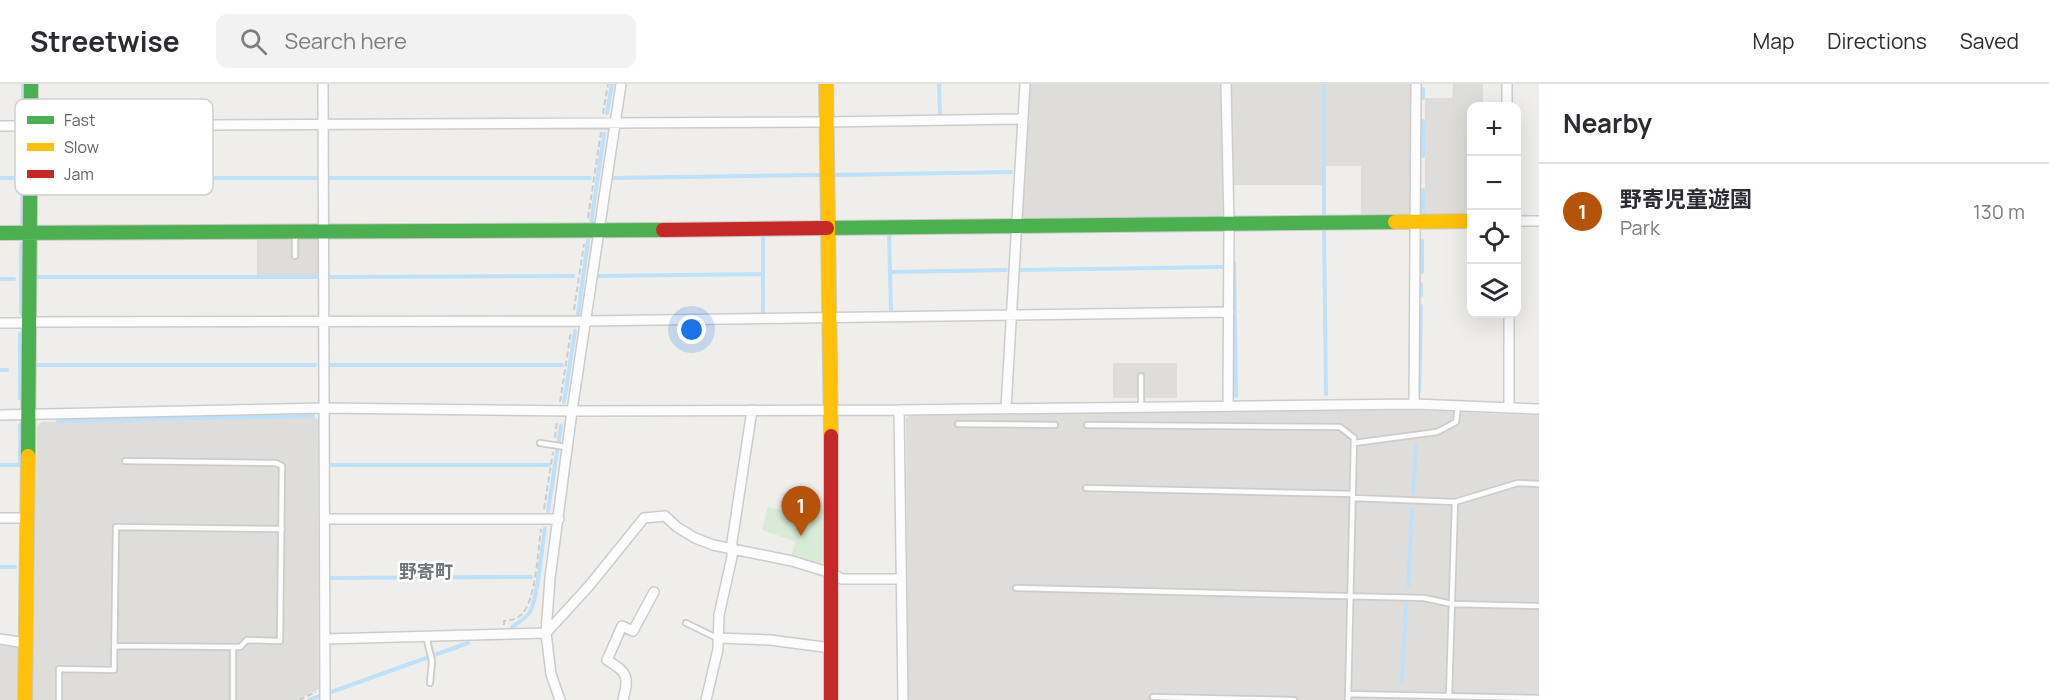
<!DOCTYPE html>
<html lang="en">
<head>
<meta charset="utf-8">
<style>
	body { margin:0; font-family:Manrope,"Noto Sans JP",sans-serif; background:#f2f2f3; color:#2b2b33 }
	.controls { position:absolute; right:18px; top:18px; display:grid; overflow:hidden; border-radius:12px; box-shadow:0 6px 24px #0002 }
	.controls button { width:54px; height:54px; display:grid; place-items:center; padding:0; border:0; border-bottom:2px solid #e1e1e2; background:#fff; color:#2b2b33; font:30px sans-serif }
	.you { position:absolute; left:692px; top:246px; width:21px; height:21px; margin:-15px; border:4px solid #fff; border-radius:50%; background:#1a73e8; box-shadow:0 0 0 9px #1a73e833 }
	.badge { display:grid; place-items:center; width:39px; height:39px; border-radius:50%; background:#b45309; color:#fff; font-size:20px; font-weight:700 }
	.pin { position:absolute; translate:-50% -50px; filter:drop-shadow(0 2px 3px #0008) }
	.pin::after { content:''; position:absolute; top:32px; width:21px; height:18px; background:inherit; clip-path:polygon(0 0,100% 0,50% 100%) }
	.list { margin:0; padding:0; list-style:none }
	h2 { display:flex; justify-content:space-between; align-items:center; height:78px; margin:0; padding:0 24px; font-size:26px }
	h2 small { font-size:20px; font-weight:400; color:#7c7c81 }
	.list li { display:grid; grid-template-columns:39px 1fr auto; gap:18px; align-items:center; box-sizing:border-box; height:96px; padding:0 24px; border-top:2px solid #e1e1e2 }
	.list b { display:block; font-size:22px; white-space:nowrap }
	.list p { margin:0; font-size:20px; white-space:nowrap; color:#7c7c81 }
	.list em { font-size:20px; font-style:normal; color:#7c7c81 }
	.icon { flex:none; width:33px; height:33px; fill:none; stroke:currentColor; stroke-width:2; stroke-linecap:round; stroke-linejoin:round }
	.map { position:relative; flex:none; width:1539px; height:616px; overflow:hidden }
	header { display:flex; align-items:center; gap:36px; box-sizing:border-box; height:84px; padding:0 30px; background:#fff; border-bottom:2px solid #e1e1e2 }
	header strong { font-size:28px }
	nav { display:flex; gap:33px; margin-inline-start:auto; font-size:21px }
	.search { width:420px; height:54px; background:#f2f2f3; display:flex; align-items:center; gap:15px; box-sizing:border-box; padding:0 21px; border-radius:12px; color:#7c7c81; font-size:22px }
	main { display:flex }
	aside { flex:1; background:#fff }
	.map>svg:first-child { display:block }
</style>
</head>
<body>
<header>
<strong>Streetwise</strong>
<div class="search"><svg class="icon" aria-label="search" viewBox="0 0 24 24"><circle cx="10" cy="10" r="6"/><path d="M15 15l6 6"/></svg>Search here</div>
<nav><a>Map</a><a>Directions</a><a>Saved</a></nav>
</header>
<main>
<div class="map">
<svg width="1539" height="616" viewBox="0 0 1539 616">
	<rect width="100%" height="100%" fill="#efeeea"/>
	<!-- industrial -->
	<path fill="#dfddda" d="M1030 0H1221L1223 130 1220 134 1022 136Z
		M1231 0H1322V101H1233Z
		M1326 0H1413V130L1409 134H1361V82H1326Z
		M1453 0H1483V22H1472L1471 133 1425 134V14H1452Z
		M257 152H316L318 155V191H257Z
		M1113 279H1177V314H1113Z
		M1410 326 1539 331V616H908L906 335 910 330Z
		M314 333 318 336 319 605 297 616H32L37 342 42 338Z
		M0 560 19 562 18 616H0Z"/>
	<!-- green -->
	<path fill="#d8ebd6" d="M768 423 787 427 788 424 823 425V477L819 481 791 472 796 458 762 446Z"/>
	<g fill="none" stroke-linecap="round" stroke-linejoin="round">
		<!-- stream -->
		<path stroke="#bfe0f9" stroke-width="4" d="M939 0 940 30
			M1324 0V132
			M1423 5V14
			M607 29 612 0
			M23 33V0
			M1423 37V72
			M833 91 1011 88
			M0 94H17
			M40 94H316
			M329 94H590
			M612 94 820 91
			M1423 106V131
			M22 140 23 52
			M591 140 604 50
			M1324 144 1326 310
			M889 149 891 227
			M763 150V229
			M1234 179 1236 312
			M1020 186 1222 183
			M890 188 1006 186
			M1422 188V157
			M599 192 763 190
			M37 193H316
			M330 193 573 192
			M0 195H14
			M1421 211V200
			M21 229V160
			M578 230 588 157
			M38 281H315
			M329 281H562
			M0 286H7
			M1419 308 1421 222
			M20 314V250
			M564 318 575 247
			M58 337 313 332
			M0 381H20V341
			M330 381H549
			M1413 409 1416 362
			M548 427 561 342
			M0 483H15
			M331 494 531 493
			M1408 501 1412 425
			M512 543C518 539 526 534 530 528 538 514 542 462 545 444
			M1402 597 1406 520
			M309 616 468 559"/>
		<defs>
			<path id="lane" d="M295 150V172
				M1141 292V323
				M958 340 1055 341
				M1087 341 1340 343 1354 354 1348 616
				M540 359 566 363
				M1354 359 1437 348 1456 338 1458 323
				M1086 404 1353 410
				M1353 414 1455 418 1518 399 1539 400
				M1016 504 1424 514 1452 520 1539 522
				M686 539 719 555
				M426 552 432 577 430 599
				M115 562 240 563 247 556 280 557 282 382 276 379 125 377
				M1348 610 1539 614
				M1449 612 1455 418
				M1153 613 1294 616
				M59 616V585L114 586 116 443 282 445
				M233 616V563"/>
			<path id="street" d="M323 0 325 616
				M1226 0 1229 139 1228 322
				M1416 0 1414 320 1539 325
				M1507 0V22
				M0 42 826 38 1023 35
				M1516 137H1539
				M1509 230V324
				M30 238 586 237 1229 228
				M0 239H30
				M1006 324 1025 0
				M899 326 903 616
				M0 331 324 324 572 327 899 326 1414 320
				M0 434H28
				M325 435H559
				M719 554 770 556 831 564
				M0 555 26 559
				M325 555 546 549 589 502 644 434 665 432 677 443 695 454 713 461 792 477 831 489 842 495H901
				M560 616 551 590 546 549 550 494 572 327 621 0
				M623 616C629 592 628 589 607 576L622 542 633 547 654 508
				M706 616 718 565 719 531 732 473V458L752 326"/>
			<path id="fast" d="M827 144 1395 138
				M0 149 663 146
				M28 372 31 0"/>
			<path id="slow" d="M826 0 831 352
				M1395 138 1472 137
				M25 616 28 372"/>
			<path id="jam" d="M663 146 827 144
				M831 352V616"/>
		</defs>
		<!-- lane casing -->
		<use href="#lane" stroke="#cbcccc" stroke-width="8"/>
		<!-- street casing -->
		<use href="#street" stroke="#cbcccc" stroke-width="12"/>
		<!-- fast casing -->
		<use href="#fast" stroke="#cacacb" stroke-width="16"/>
		<!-- slow casing -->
		<use href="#slow" stroke="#cacacb" stroke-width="16"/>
		<!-- jam casing -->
		<use href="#jam" stroke="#cacacb" stroke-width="16"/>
		<!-- path -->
		<path stroke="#cacfcc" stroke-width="2" stroke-dasharray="6 3" stroke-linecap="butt" d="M603 30 608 0
			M588 134 601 48
			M574 226 584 160
			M560 318 571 247
			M555 354 557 336
			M544 425 553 368
			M504 541V537C511 536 516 536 522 530 536 515 538 467 541 445
			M299 616 316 608"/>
		<!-- lane -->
		<use href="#lane" stroke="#fdfcfc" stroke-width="4.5"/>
		<!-- street -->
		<use href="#street" stroke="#fdfcfc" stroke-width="9"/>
		<!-- fast -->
		<use href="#fast" stroke="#4caf50" stroke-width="14"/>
		<!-- slow -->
		<use href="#slow" stroke="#ffc107" stroke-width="14"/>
		<!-- jam -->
		<use href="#jam" stroke="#c62828" stroke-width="14"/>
	</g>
	<g text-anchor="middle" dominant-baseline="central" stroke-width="5" stroke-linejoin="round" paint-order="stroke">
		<!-- quarter labels -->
		<g font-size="18" font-weight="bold" fill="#70757a" stroke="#fff">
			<text x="426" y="487">野寄町</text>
		</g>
	</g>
	<!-- legend -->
	<rect x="15" y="15" width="198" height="96" rx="9" fill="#fff" stroke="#cfd0d2" stroke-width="1.5"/>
	<rect x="27" y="32" width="27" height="8" fill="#4caf50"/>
	<rect x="27" y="59" width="27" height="8" fill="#ffc107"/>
	<rect x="27" y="86" width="27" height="8" fill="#c62828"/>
	<g font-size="16" fill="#5f6368">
		<text x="64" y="42">Fast</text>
		<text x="64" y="69">Slow</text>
		<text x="64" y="96">Jam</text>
	</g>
</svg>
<div class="controls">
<button>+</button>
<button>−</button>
<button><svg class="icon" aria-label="locate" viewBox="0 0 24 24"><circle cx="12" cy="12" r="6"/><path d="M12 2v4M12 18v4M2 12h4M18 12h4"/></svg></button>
<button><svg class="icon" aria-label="layers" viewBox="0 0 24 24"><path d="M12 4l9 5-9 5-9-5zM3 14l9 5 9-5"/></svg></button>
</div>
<div class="you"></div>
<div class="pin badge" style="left:801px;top:452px">1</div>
</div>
<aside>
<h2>Nearby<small></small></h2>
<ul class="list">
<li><span class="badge">1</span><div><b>野寄児童遊園</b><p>Park</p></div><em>130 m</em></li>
</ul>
</aside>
</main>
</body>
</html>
